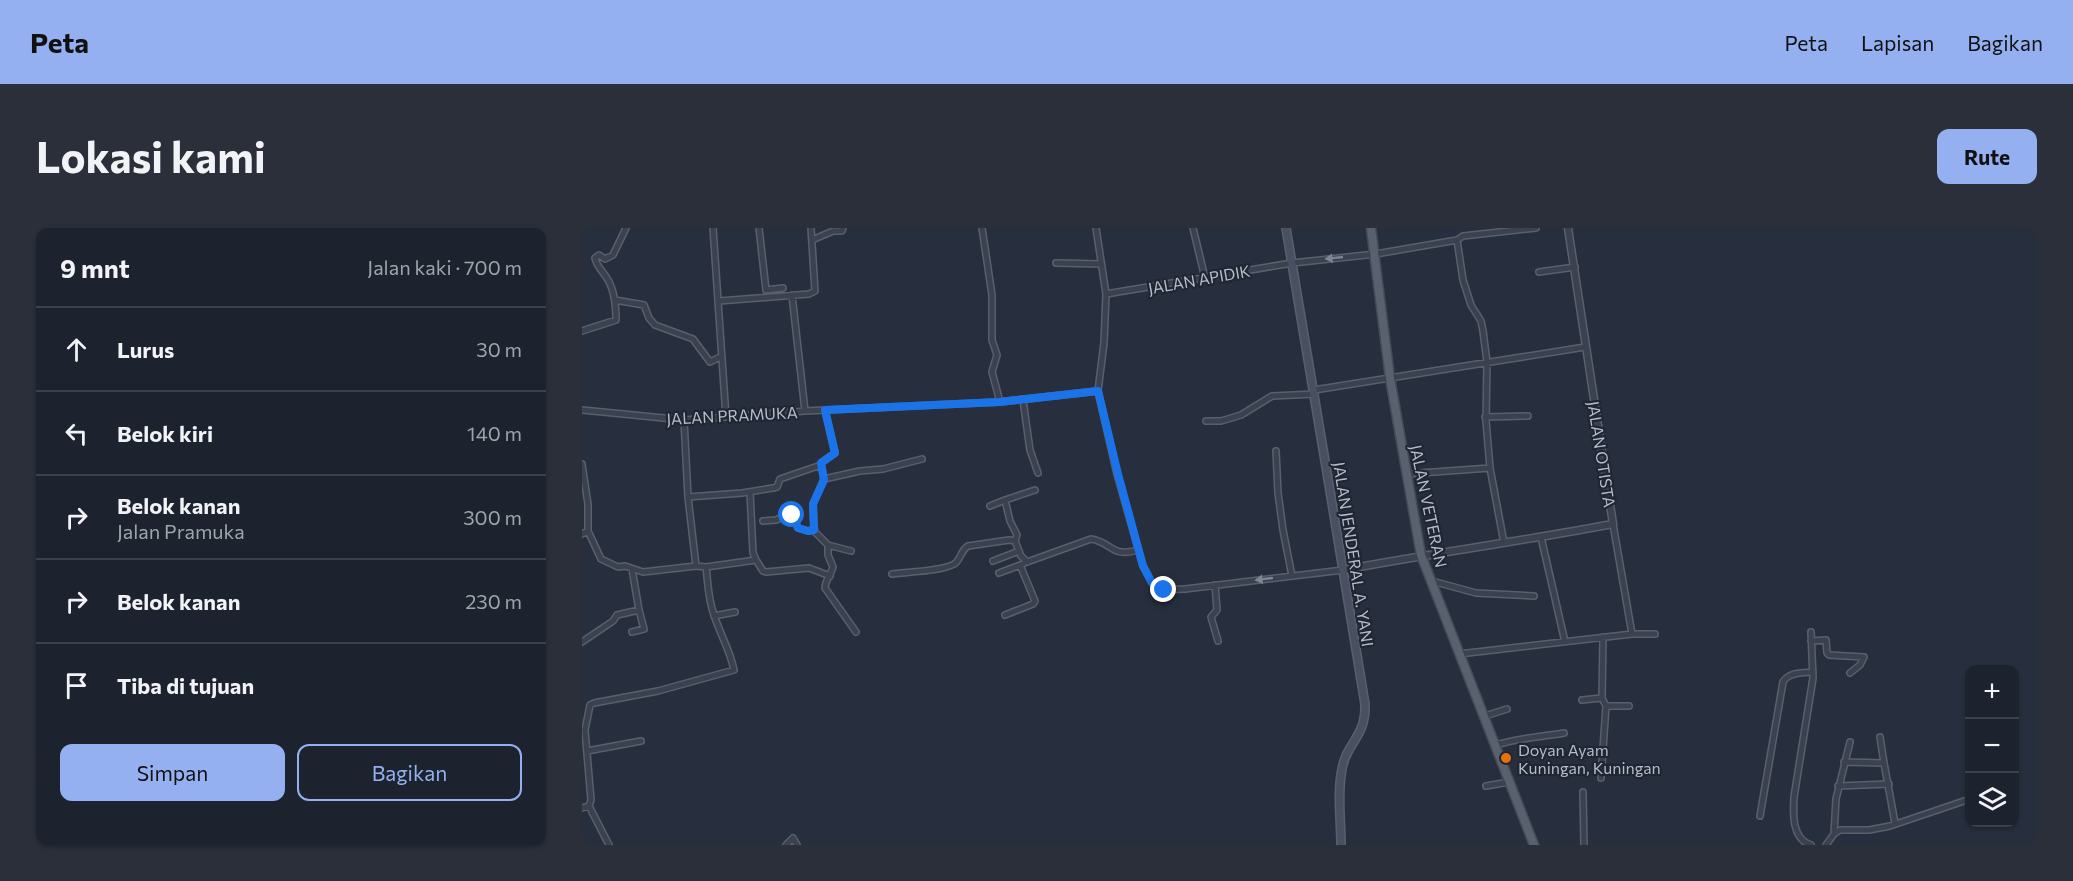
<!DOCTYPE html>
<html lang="id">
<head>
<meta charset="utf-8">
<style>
	body { margin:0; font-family:Commissioner,sans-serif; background:#2a2f3a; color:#f1f3f6 }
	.controls { position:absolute; right:18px; bottom:18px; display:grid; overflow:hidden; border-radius:12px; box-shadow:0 2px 4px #0004 }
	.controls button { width:54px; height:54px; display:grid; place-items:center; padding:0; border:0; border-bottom:2px solid #3b404a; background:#1d232e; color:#f1f3f6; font:30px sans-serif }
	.stop { position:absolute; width:18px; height:18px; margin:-14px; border:4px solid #1a73e8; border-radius:50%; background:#fff }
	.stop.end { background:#1a73e8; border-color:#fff; box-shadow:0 2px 6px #0008 }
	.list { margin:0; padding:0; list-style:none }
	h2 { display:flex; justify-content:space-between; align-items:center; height:78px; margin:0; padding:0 24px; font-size:26px }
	h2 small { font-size:20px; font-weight:400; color:#a0a4aa }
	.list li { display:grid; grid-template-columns:39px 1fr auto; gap:18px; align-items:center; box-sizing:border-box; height:84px; padding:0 24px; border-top:2px solid #3b404a }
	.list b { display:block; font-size:22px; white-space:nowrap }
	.list p { margin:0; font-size:20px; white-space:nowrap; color:#a0a4aa }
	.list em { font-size:20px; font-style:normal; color:#a0a4aa }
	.actions { display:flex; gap:12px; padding:18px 24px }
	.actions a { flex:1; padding:14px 0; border:2px solid #95b0f0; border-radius:12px; text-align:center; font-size:21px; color:#95b0f0 }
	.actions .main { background:#95b0f0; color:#111 }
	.icon { flex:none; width:33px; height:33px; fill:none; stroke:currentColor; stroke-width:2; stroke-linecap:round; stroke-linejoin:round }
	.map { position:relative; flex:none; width:1455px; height:617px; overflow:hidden; border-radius:12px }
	header { display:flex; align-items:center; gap:36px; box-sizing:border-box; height:84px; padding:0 30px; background:#95b0f0; color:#111 }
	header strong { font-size:28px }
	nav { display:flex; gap:33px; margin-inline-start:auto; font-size:21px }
	.intro { display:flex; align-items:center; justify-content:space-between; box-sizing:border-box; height:144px; padding:0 36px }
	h1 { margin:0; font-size:42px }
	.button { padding:15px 27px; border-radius:12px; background:#95b0f0; color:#111; font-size:21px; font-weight:700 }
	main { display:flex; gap:36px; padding:0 36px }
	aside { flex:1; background:#1d232e; border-radius:12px; box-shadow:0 2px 4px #0004 }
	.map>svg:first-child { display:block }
</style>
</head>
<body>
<header>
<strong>Peta</strong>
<nav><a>Peta</a><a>Lapisan</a><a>Bagikan</a></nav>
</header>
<div class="intro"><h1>Lokasi kami</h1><a class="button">Rute</a></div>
<main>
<aside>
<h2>9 mnt<small>Jalan kaki · 700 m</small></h2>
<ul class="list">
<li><svg class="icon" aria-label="ahead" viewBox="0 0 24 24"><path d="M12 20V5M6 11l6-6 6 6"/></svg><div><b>Lurus</b></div><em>30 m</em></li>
<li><svg class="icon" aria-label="left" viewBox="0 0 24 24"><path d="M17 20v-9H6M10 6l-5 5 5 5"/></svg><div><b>Belok kiri</b></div><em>140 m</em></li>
<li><svg class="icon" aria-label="right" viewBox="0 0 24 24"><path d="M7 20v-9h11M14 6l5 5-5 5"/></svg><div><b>Belok kanan</b><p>Jalan Pramuka</p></div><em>300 m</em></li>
<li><svg class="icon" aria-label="right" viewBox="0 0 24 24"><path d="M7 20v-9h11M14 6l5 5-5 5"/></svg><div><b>Belok kanan</b></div><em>230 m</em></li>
<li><svg class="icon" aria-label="arrive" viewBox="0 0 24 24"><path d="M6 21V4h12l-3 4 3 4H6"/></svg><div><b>Tiba di tujuan</b></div></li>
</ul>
<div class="actions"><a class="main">Simpan</a><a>Bagikan</a></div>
</aside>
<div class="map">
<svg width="1455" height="617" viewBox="0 0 1455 617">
	<rect width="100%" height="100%" fill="#272f3e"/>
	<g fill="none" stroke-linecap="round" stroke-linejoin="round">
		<defs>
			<path id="minor" d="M131 0 144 189
				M177 0 184 62 201 60
				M400 0 410 67V112L415 127 410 144 418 174
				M514 0 524 66 522 115 516 163 535 246 561 338 570 355 580 362 603 361 761 342
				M611 0 623 50
				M230 12 251 3H260L261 0
				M875 12 881 52 889 77 899 93 901 103 905 134 904 193 908 240 922 315
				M474 35 519 36
				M957 44 993 39
				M524 66 710 35 794 26 875 12 881 8 954 0
				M210 67 223 183
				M33 72 62 77 67 90 73 97 111 111 128 134 140 128
				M137 73 227 66 233 63 229 0
				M0 103 34 92C34 78 33 64 26 52 22 44 15 40 13 30L17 27 23 31 31 27 44 0
				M732 162 1003 119
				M441 172 448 222 456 245
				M0 182 102 192 223 183 417 174 516 163
				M903 189 946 188
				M102 192 106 269 114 338 124 339 174 332 171 325 168 264
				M624 193H639L659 187 690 168 733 166
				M694 223 696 265 701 302 710 348
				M0 236 6 276V303L0 306
				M824 246 908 240
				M242 251 239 235 253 225 243 182
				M106 269 160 265 191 260 195 259 198 251 239 237
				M423 272 453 262
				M408 278 423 272 428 293 435 307 433 313
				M181 293 194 292 207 286 211 289 216 300 226 303 232 302
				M1031 296 1050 406
				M6 303 19 331 36 339 43 338 61 344 114 338
				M959 309 983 414
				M246 317 269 323
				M174 332 181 343 184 344 227 340 248 348
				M411 333 437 323
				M50 341 57 382
				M417 345 441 336
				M310 346C324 344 361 343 372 336 379 332 378 323 386 318L427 312 433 313 439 328 445 334 509 311C530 314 529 330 556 322
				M850 353 894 365 952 368
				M633 357 635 382 629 389 636 413
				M423 387 451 376 453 373 438 337
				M132 388 153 384
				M274 404 243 360C243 353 249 346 251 339L246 327V317L233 304 232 299 231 276 242 251 278 243 301 241 340 231
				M1229 404 1231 450 1212 569C1211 587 1210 611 1229 617
				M1229 413 1244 412 1245 425 1247 427 1282 429 1278 437 1268 445
				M0 414 31 393 35 387 57 382 62 401 50 404
				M877 426 1050 406H1073
				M1000 472 1020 470
				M1024 478H1047
				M903 488 925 481
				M1298 509 1302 535
				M914 517C936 510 959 509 982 505
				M5 523 59 513
				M1262 534 1302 535 1313 595
				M1019 550 1024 478 1020 470 1021 409
				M904 558 927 554
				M1256 558 1307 556
				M1001 564 1002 617
				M7 578 27 617
				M0 580 7 578 9 572 3 502 8 477 12 475 76 463 152 442C148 422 138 406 132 387 126 371 126 355 124 339
				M1178 588 1201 454C1207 444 1220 445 1231 444
				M1252 606 1254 571 1268 514
				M204 617 211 610 215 617
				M1244 617 1252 606 1258 602H1287L1308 598 1388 571"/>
			<path id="tertiary" d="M761 342C851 325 941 313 1031 296L986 0"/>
			<path id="secondary" d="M704 0C731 159 757 317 783 476 784 510 765 513 760 541 755 565 759 593 759 617"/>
			<path id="primary" d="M789 0 808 150 839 327 952 617"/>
		</defs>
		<!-- minor casing -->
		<use href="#minor" stroke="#595f6c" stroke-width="8"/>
		<!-- tertiary casing -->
		<use href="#tertiary" stroke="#595f6c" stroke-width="9"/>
		<!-- secondary casing -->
		<use href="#secondary" stroke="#595f6c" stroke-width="10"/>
		<!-- primary casing -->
		<use href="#primary" stroke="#444a57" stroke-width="11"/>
		<!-- minor -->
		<use href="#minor" stroke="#3b414e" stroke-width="5"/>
		<!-- tertiary -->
		<use href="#tertiary" stroke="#3b414e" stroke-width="6"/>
		<!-- secondary -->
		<use href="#secondary" stroke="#495061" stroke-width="7"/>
		<!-- primary -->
		<use href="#primary" stroke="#59606e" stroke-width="8"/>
	</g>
	<!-- one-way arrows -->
	<defs><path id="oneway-solid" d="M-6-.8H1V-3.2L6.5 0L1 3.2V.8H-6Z" transform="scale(1.5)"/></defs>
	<g fill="#7f8592">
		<use href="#oneway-solid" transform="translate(752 30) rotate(174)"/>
		<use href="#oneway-solid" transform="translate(682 351) rotate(173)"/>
	</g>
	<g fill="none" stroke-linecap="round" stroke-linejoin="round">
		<!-- route -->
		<path stroke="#1a73e8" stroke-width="8" d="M210 287 216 300 226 303 232 302 231 276 242 252 239 235 253 225 243 182 417 174 516 163 536 246 561 338 570 355 582 362"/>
	</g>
	<!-- markers -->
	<circle fill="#e8710a" stroke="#202633" stroke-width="2" cx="924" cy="530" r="6"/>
	<g text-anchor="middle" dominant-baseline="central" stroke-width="4.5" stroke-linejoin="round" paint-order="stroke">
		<!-- street labels -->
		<g font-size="16" fill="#b7bcc9" stroke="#202633">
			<text transform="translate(617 51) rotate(-10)">JALAN APIDIK</text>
			<text transform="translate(150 187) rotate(-3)">JALAN PRAMUKA</text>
			<text transform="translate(1020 226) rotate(81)">JALAN OTISTA</text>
			<text transform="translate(847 278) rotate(78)">JALAN VETERAN</text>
			<text transform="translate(772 326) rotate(81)">JALAN JENDERAL A. YANI</text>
		</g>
		<!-- poi labels -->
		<g font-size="16" fill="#b7bcc9" stroke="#202633" text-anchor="start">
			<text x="936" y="521">Doyan Ayam<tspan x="936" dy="18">Kuningan, Kuningan</tspan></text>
		</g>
	</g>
</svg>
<div class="controls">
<button>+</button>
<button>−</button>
<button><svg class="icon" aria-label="layers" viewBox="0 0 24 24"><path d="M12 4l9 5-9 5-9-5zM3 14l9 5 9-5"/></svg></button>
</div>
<div class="stop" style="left:210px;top:287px"></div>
<div class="stop end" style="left:582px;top:362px"></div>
</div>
</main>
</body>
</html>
